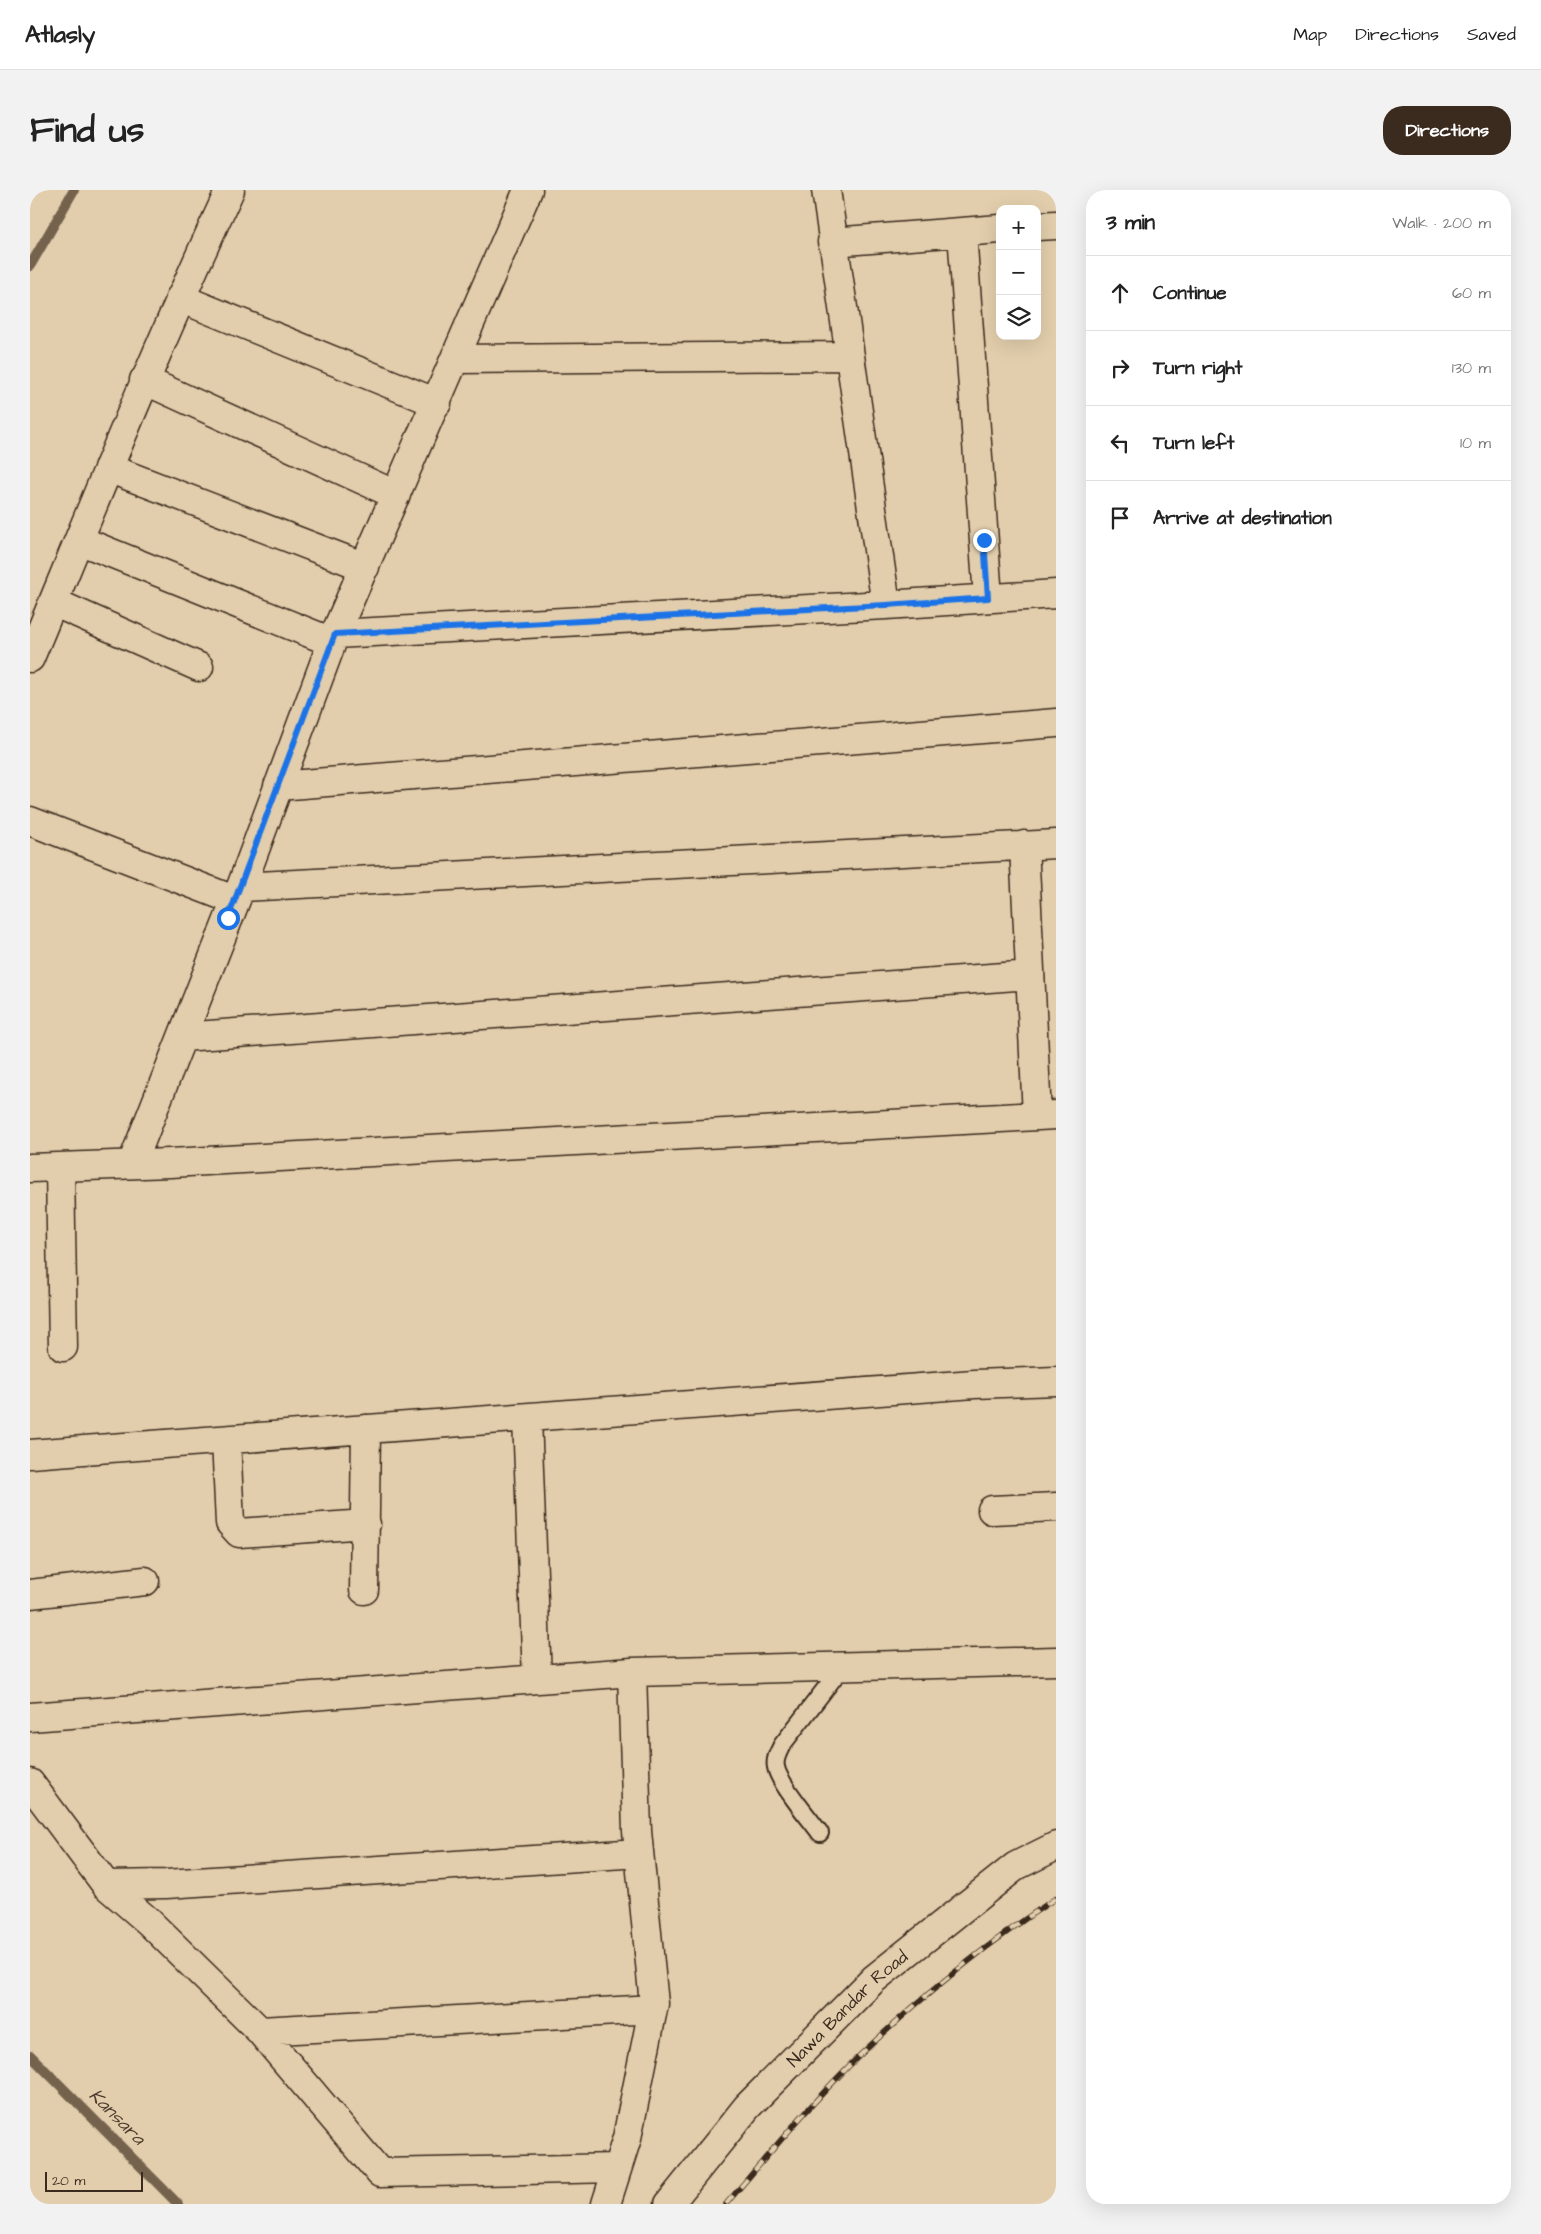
<!DOCTYPE html>
<html lang="en">
<head>
<meta charset="utf-8">
<style>
	body { margin:0; font-family:"Architects Daughter",sans-serif; background:#f2f2f2; color:#222 }
	.controls { position:absolute; right:15px; top:15px; display:grid; overflow:hidden; border-radius:10px; box-shadow:0 5px 20px #0002 }
	.controls button { width:45px; height:45px; display:grid; place-items:center; padding:0; border:0; border-bottom:1px solid #e0e0e0; background:#fff; color:#222; font:25px sans-serif }
	.scale { position:absolute; left:15px; bottom:12px; width:98px; box-sizing:border-box; padding-left:5px; border:2px solid #3b2a1e; border-top:0; font-size:14px; line-height:18px; white-space:nowrap; color:#3b2a1e; -webkit-text-stroke:4px #e2ceac; paint-order:stroke }
	.stop { position:absolute; width:15px; height:15px; margin:-11px; border:4px solid #1a73e8; border-radius:50%; background:#fff }
	.stop.end { background:#1a73e8; border-color:#fff; box-shadow:0 1px 5px #0008 }
	.list { margin:0; padding:0; list-style:none }
	h2 { display:flex; justify-content:space-between; align-items:center; height:65px; margin:0; padding:0 20px; font-size:21px }
	h2 small { font-size:16px; font-weight:400; color:#767676 }
	.list li { display:grid; grid-template-columns:32px 1fr auto; gap:15px; align-items:center; box-sizing:border-box; height:75px; padding:0 20px; border-top:1px solid #e0e0e0 }
	.list b { display:block; font-size:19px; white-space:nowrap }
	.list em { font-size:16px; font-style:normal; color:#767676 }
	.icon { flex:none; width:28px; height:28px; fill:none; stroke:currentColor; stroke-width:2; stroke-linecap:round; stroke-linejoin:round }
	.map { position:relative; flex:none; width:1026px; height:2014px; overflow:hidden; border-radius:20px }
	header { display:flex; align-items:center; gap:30px; box-sizing:border-box; height:70px; padding:0 25px; background:#fff; border-bottom:1px solid #e0e0e0 }
	header strong { font-size:24px }
	nav { display:flex; gap:28px; margin-inline-start:auto; font-size:18px }
	.intro { display:flex; align-items:center; justify-content:space-between; box-sizing:border-box; height:120px; padding:0 30px }
	h1 { margin:0; font-size:35px }
	.button { padding:12px 22px; border-radius:20px; background:#3b2a1e; color:#fff; font-size:18px; font-weight:700 }
	main { display:flex; gap:30px; padding:0 30px }
	aside { flex:1; background:#fff; border-radius:20px; box-shadow:0 5px 20px #0002 }
	.map>svg:first-child { display:block }
</style>
</head>
<body>
<header>
<strong>Atlasly</strong>
<nav><a>Map</a><a>Directions</a><a>Saved</a></nav>
</header>
<div class="intro"><h1>Find us</h1><a class="button">Directions</a></div>
<main>
<div class="map">
<svg width="1026" height="2014" viewBox="0 0 1026 2014">
	<rect width="100%" height="100%" fill="#e2ceac"/>
	<filter id="ink" filterUnits="userSpaceOnUse"><feTurbulence type="fractalNoise" baseFrequency=".02" numOctaves="2"/><feDisplacementMap in="SourceGraphic" scale="10" xChannelSelector="R" yChannelSelector="G"/><feConvolveMatrix kernelMatrix="1 2 1 2 8 2 1 2 1" color-interpolation-filters="sRGB"/></filter>
	<g filter="url(#ink)">
		<g fill="none" stroke-linecap="round" stroke-linejoin="round">
			<!-- stream -->
			<path stroke="#74624e" stroke-width="10" d="M0 76 44 0
				M0 1865 148 2014"/>
			<defs>
				<path id="service" d="M790 1643C780 1629 748 1592 746 1577 744 1569 749 1561 752 1555L812 1477"/>
				<path id="minor" d="M796 0 856 415
					M1007 36 1026 35
					M932 42 958 408
					M802 52 970 39
					M150 108 407 213
					M426 169 819 166
					M114 190 366 305
					M78 278 335 377
					M49 350 302 452
					M23 412 169 477
					M305 444 856 415 1026 404
					M0 468C65 311 128 154 200 0
					M248 596 1026 533
					M0 631 204 710
					M994 655 1007 926
					M211 697 1026 654
					M152 847 1000 785
					M102 974 211 697 305 444 498 0
					M30 977 33 1157
					M0 978 140 973 1026 925
					M497 1228 507 1489
					M196 1250 200 1333 209 1343 336 1334
					M0 1264 944 1194 1026 1191
					M962 1320 1026 1317
					M334 1400 336 1239
					M0 1404 115 1391
					M0 1527 602 1482 1026 1471
					M0 1593 76 1695 118 1731 230 1841 350 1983 587 1978
					M76 1695 136 1694 609 1663
					M230 1841 623 1819
					M576 2014 597 1948 624 1814 607 1641 602 1482"/>
				<g id="primary">
					<path id="s1" d="M639 2014 717 1917 844 1789 986 1676 1026 1656"/>
				</g>
			</defs>
			<!-- service casing -->
			<use href="#service" stroke="#3b2a1e" stroke-width="20"/>
			<!-- minor casing -->
			<use href="#minor" stroke="#3b2a1e" stroke-width="31"/>
			<!-- primary casing -->
			<use href="#primary" stroke="#3b2a1e" stroke-width="31"/>
			<!-- service -->
			<use href="#service" stroke="#e2ceac" stroke-width="16"/>
			<!-- minor -->
			<use href="#minor" stroke="#e2ceac" stroke-width="28"/>
			<!-- primary -->
			<use href="#primary" stroke="#e2ceac" stroke-width="28"/>
			<defs>
				<path id="rail" d="M696 2014C739 1964 781 1913 828 1867 890 1808 955 1755 1026 1708"/>
			</defs>
			<!-- rail casing -->
			<use href="#rail" stroke="#3b2a1e" stroke-width="5.5"/>
			<!-- rail -->
			<use href="#rail" stroke="#e2ceac" stroke-width="4" stroke-dasharray="11" stroke-linecap="butt"/>
		</g>
	</g>
	<g fill="none" stroke-linecap="round" stroke-linejoin="round" filter="url(#ink)">
		<!-- route -->
		<path stroke="#1a73e8" stroke-width="6" d="M198 728 305 444 856 415 958 408 954 350"/>
	</g>
	<g text-anchor="middle" dominant-baseline="central" stroke-width="4" stroke-linejoin="round" paint-order="stroke">
		<!-- street labels -->
		<g font-size="18" fill="#3b2a1e" stroke="#e2ceac">
			<text stroke="none"><textPath href="#s1" startOffset="265">Nawa Bandar Road</textPath></text>
		</g>
		<!-- water labels -->
		<g font-size="19" font-style="italic" fill="#4e3d2e" stroke="#e2ceac">
			<text transform="translate(87 1927) rotate(45)">Kansara</text>
		</g>
	</g>
</svg>
<div class="controls">
<button>+</button>
<button>−</button>
<button><svg class="icon" aria-label="layers" viewBox="0 0 24 24"><path d="M12 4l9 5-9 5-9-5zM3 14l9 5 9-5"/></svg></button>
</div>
<div class="scale">20 m</div>
<div class="stop" style="left:198px;top:728px"></div>
<div class="stop end" style="left:954px;top:350px"></div>
</div>
<aside>
<h2>3 min<small>Walk · 200 m</small></h2>
<ul class="list">
<li><svg class="icon" aria-label="ahead" viewBox="0 0 24 24"><path d="M12 20V5M6 11l6-6 6 6"/></svg><div><b>Continue</b></div><em>60 m</em></li>
<li><svg class="icon" aria-label="right" viewBox="0 0 24 24"><path d="M7 20v-9h11M14 6l5 5-5 5"/></svg><div><b>Turn right</b></div><em>130 m</em></li>
<li><svg class="icon" aria-label="left" viewBox="0 0 24 24"><path d="M17 20v-9H6M10 6l-5 5 5 5"/></svg><div><b>Turn left</b></div><em>10 m</em></li>
<li><svg class="icon" aria-label="arrive" viewBox="0 0 24 24"><path d="M6 21V4h12l-3 4 3 4H6"/></svg><div><b>Arrive at destination</b></div></li>
</ul>
</aside>
</main>
</body>
</html>
